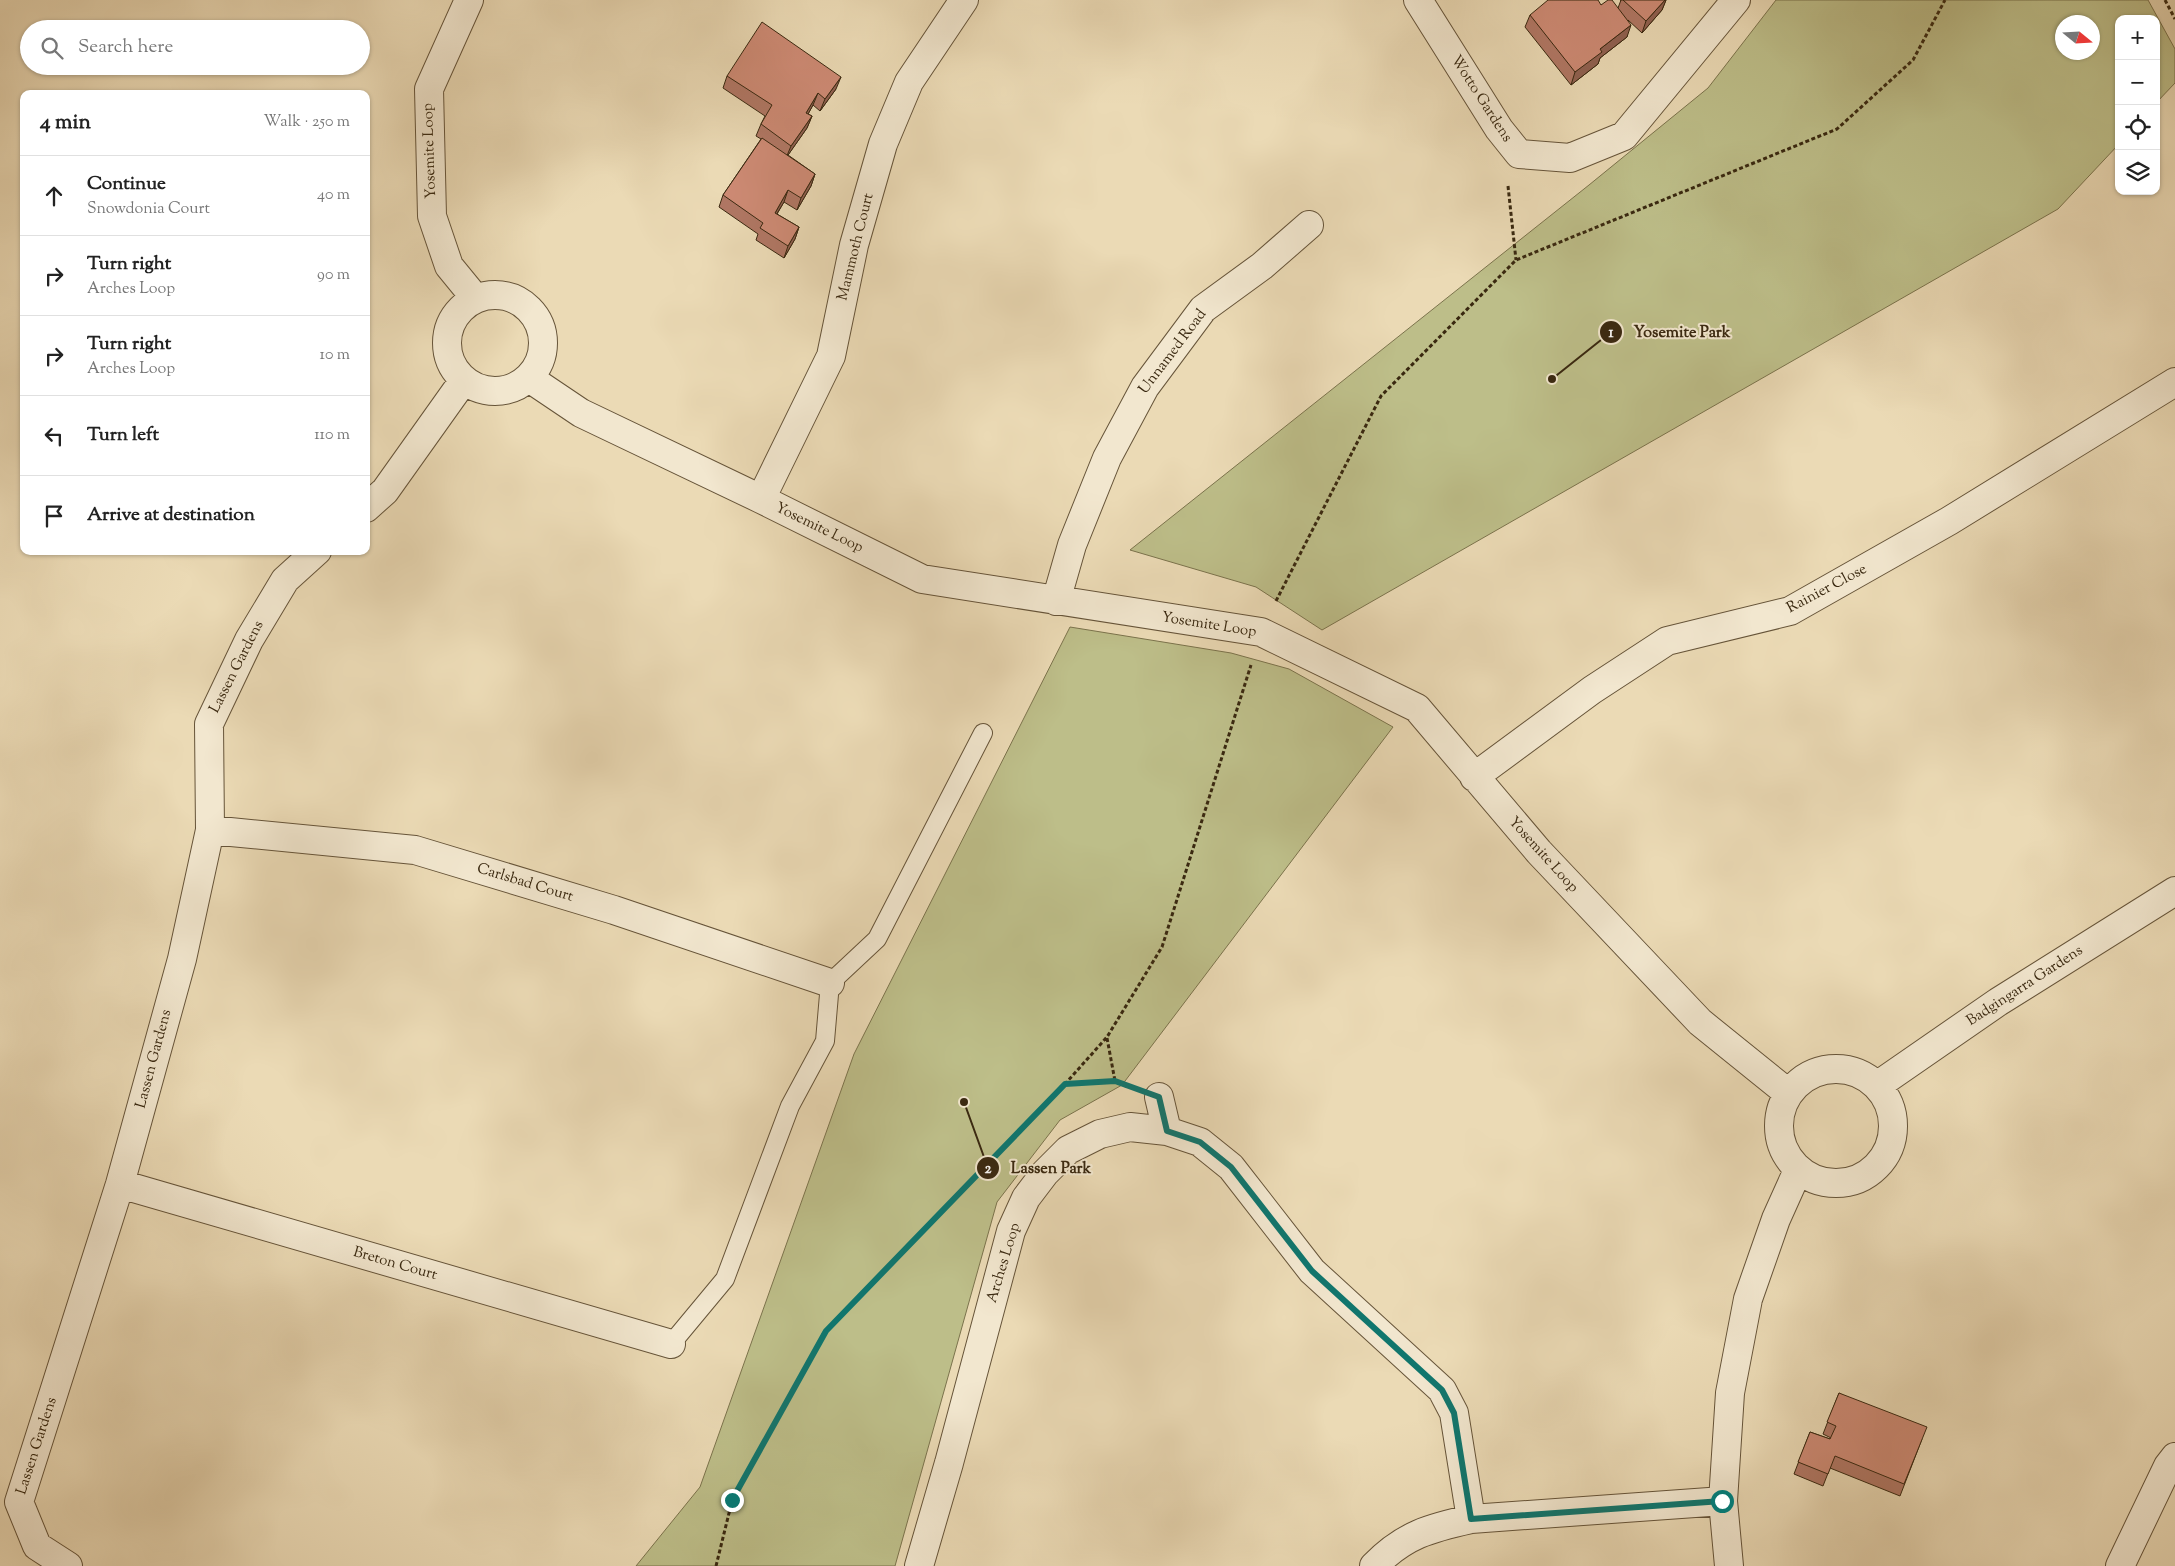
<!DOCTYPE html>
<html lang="en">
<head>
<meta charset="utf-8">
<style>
	body { margin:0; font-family:"Sorts Mill Goudy",serif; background:#f2f2f2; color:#222 }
	.controls { position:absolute; right:15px; top:15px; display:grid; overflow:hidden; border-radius:10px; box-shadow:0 1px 4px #0004 }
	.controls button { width:45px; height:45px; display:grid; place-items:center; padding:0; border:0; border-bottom:1px solid #e0e0e0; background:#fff; color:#222; font:25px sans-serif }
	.compass { position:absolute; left:2055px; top:15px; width:45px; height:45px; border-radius:50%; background:#fff; box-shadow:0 1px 4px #0004; rotate:108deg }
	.stop { position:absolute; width:15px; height:15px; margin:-11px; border:4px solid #0f766e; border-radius:50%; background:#fff }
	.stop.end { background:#0f766e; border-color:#fff; box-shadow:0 1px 5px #0008 }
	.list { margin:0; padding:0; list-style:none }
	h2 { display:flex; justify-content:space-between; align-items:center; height:65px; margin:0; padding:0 20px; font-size:21px }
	h2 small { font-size:16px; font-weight:400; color:#767676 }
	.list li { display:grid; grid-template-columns:32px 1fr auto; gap:15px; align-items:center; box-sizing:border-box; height:80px; padding:0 20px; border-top:1px solid #e0e0e0 }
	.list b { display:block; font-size:19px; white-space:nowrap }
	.list p { margin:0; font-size:16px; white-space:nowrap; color:#767676 }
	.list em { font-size:16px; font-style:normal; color:#767676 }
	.icon { flex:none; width:28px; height:28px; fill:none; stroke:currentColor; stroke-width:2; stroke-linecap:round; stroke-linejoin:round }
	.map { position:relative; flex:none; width:2175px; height:1566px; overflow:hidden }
	.search { position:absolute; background:#fff; box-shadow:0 1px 4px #0004; left:20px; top:20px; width:350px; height:55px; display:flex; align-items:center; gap:12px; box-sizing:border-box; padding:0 18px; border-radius:28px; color:#767676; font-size:19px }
	.panel { position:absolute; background:#fff; box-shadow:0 1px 4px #0004; left:20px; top:90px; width:350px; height:465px; border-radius:10px }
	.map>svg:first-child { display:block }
</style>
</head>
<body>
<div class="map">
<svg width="2175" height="1566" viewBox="0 0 2175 1566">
	<rect width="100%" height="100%" fill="#ebdab5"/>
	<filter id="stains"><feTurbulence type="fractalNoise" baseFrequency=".004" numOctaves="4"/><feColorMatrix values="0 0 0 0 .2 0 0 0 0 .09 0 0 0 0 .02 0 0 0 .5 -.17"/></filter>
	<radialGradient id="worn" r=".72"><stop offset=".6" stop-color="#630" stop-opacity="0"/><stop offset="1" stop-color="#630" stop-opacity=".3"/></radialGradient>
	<!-- green -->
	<path fill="#bdbe89" stroke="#7b734c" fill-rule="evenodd" d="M1776 0H2148L2175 49V83L2156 103V19H2119V144L2058 209 1322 630 1256 587 1130 550 1589 185 1708 88ZM2062 22H2092V52H2062Z
		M1070 627 1231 653 1289 669 1393 727 1122 1085 1060 1120 997 1202 895 1566H636L700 1487 854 1054Z"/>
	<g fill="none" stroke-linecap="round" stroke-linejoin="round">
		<defs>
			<path id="service" d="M671 1344 725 1279 790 1106 825 1041 830 983 877 939 983 733"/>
			<path id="minor" d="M469 0 429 89 432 216 449 266 476 299
				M1418 0 1499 129 1519 154 1570 158 1624 136 1736 0
				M447 343a48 48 0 1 1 96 0a48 48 0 1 1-96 0Z
				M529 378 581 413 761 499 922 579 1261 632 1417 708 1539 852 1700 1022 1788 1093
				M761 499 831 356 854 245 883 144 909 82 964 0
				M366 508 385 491 464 380
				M1056 601 1072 545 1107 458 1145 387 1203 309 1262 266 1309 225
				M1474 777 1592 690 1667 641 1790 611 1949 521 2175 382
				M210 830 415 850 614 910 830 983
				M1779 1126a57 57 0 1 1 114 0a57 57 0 1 1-114 0Z
				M1878 1085 1998 1002 2175 891
				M1159 1097 1167 1131
				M120 1184 671 1344
				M68 1566 37 1546 19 1502 120 1184 182 959 210 830 209 724 249 640 285 580 317 551
				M919 1566 949 1463 1011 1231 1026 1198 1045 1173 1068 1150 1100 1134 1130 1127 1167 1131 1200 1142 1231 1167 1312 1271 1442 1390 1454 1413 1471 1519
				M1374 1566C1404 1535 1430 1528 1471 1519L1723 1501
				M1729 1566 1723 1501 1730 1393 1748 1299 1776 1219 1798 1170
				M2120 1566 2168 1466 2175 1457"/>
		</defs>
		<!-- service casing -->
		<use href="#service" stroke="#665439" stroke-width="20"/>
		<!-- minor casing -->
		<use href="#minor" stroke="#665439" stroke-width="30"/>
		<!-- path -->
		<path stroke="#392810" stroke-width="3" stroke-dasharray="4 2.5" stroke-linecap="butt" d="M2165 0 2175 19
			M1508 186 1516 260
			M1276 601 1381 396 1516 260 1837 129 1913 60 1945 0
			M1107 1038 1115 1081
			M1066 1084 1115 1081 1128 1087
			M716 1566 732 1501 825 1331 1065 1084 1107 1037 1162 947 1251 665"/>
		<!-- service -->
		<use href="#service" stroke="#f2e7cf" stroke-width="18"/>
		<!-- minor -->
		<use href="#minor" stroke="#f2e7cf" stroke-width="28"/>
	</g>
	<!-- wall -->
	<path fill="#b07764" stroke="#392810" d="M1620 0H1666L1662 10 1642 33 1628 20 1627 37 1600 58 1598 64 1571 85 1525 27 1530 15 1601 5 1618 8 1621 0Z
		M727 76 836 89 820 111 813 105 808 114 812 116 807 128 788 155 815 174 811 186 797 210 784 202 777 214 799 227 795 239 784 258 756 240 758 234 719 207 723 195 761 139 756 136 761 124 765 116 723 88Z
		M1839 1393 1922 1439 1900 1496 1830 1468 1823 1486 1794 1474 1810 1432 1830 1439 1831 1438 1823 1434Z"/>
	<!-- shaded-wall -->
	<path fill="#906151" stroke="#392810" d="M1665 0H1666L1662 10 1642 33 1646 21Z
		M1631 25 1627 37 1600 58 1598 64 1571 85 1575 72 1600 49Z
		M841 77 836 89 820 111 825 99Z
		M818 93 813 105 802 125 806 113Z
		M812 116 807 128 786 158 791 146Z
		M815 174 811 186 797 210 801 198Z
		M788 190 784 202 770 225 775 213Z
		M799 227 795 239 784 258 788 246Z"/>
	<!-- building -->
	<path fill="#cd8a74" stroke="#392810" d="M1548 0H1598L1601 5 1608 0H1612L1631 25 1600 49 1602 52 1575 72 1530 15Z
		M1623 0H1665L1646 21Z
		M762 22 841 77 825 99 818 93 806 113 812 116 791 146 761 124 772 105 727 76Z
		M762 138 815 174 801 198 788 190 775 213 799 227 788 246 760 228 763 223 723 195Z
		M1839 1393 1927 1427 1904 1484 1835 1456 1828 1474 1798 1462 1810 1432 1830 1439 1836 1426 1827 1422Z"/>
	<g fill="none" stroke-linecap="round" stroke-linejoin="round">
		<!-- route -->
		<path stroke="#0f766e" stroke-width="6" d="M732 1500 826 1331 1065 1084 1115 1081 1159 1097 1167 1131 1200 1142 1231 1167 1312 1271 1442 1390 1454 1413 1471 1519 1722 1501"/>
	</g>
	<g text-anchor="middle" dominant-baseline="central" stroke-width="4" stroke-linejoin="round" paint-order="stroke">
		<!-- street labels -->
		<g font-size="15" fill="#392810" stroke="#f2e7cf">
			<text transform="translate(1481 99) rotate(57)">Wotto Gardens</text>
			<text transform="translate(430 151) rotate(-92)">Yosemite Loop</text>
			<text transform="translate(856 247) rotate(-76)">Mammoth Court</text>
			<text transform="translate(1173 352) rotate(-53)">Unnamed Road</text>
			<text transform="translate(819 528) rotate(26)">Yosemite Loop</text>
			<text transform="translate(1827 589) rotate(-28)">Rainier Close</text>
			<text transform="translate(1209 625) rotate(9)">Yosemite Loop</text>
			<text transform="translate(237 667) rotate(-63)">Lassen Gardens</text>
			<text transform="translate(1543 855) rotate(48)">Yosemite Loop</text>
			<text transform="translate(525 883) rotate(17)">Carlsbad Court</text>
			<text transform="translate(2025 986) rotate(-33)">Badgingarra Gardens</text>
			<text transform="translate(154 1059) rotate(-75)">Lassen Gardens</text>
			<text transform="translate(1004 1263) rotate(-73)">Arches Loop</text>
			<text transform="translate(395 1264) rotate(16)">Breton Court</text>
			<text transform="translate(37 1446) rotate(-72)">Lassen Gardens</text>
		</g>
	</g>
	<!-- callouts -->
	<path fill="none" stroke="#392810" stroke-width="2" d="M1552 379L1611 332M964 1102L988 1168"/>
	<g fill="#392810" stroke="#f2e7cf" stroke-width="2">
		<circle cx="1552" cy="379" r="5"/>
		<circle cx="964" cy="1102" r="5"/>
		<circle cx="1611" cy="332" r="12"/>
		<circle cx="988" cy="1168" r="12"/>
	</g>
	<g font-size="15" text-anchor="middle" font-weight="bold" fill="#fff">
		<text x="1611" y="337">1</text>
		<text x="988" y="1173">2</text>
	</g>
	<g font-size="16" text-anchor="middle" font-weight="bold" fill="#392810" stroke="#f2e7cf" stroke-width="4" stroke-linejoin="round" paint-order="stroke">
		<text x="1682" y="337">Yosemite Park</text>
		<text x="1051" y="1173">Lassen Park</text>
	</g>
	<rect width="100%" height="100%" filter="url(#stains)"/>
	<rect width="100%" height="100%" fill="url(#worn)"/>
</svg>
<div class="controls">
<button>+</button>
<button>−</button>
<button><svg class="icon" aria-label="locate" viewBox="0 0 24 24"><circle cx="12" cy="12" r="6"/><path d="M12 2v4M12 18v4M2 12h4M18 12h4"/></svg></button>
<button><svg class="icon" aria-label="layers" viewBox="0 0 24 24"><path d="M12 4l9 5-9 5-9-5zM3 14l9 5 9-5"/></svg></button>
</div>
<svg class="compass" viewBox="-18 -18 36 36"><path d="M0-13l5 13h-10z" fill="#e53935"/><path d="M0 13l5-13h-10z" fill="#767676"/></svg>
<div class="stop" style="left:1722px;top:1501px"></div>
<div class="stop end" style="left:732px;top:1500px"></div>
<div class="search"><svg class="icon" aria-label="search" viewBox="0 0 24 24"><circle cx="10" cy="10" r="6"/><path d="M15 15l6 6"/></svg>Search here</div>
<section class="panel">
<h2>4 min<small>Walk · 250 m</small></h2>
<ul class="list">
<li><svg class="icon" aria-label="ahead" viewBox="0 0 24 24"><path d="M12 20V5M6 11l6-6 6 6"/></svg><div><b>Continue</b><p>Snowdonia Court</p></div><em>40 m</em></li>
<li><svg class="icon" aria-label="right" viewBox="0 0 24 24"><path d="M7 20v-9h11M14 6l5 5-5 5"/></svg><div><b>Turn right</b><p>Arches Loop</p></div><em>90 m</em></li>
<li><svg class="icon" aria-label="right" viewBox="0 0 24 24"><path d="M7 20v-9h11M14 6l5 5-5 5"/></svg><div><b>Turn right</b><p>Arches Loop</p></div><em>10 m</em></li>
<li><svg class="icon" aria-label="left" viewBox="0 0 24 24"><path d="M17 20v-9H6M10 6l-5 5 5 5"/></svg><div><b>Turn left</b></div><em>110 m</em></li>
<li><svg class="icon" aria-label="arrive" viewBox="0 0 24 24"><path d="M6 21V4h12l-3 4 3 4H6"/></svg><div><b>Arrive at destination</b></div></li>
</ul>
</section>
</div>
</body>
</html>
